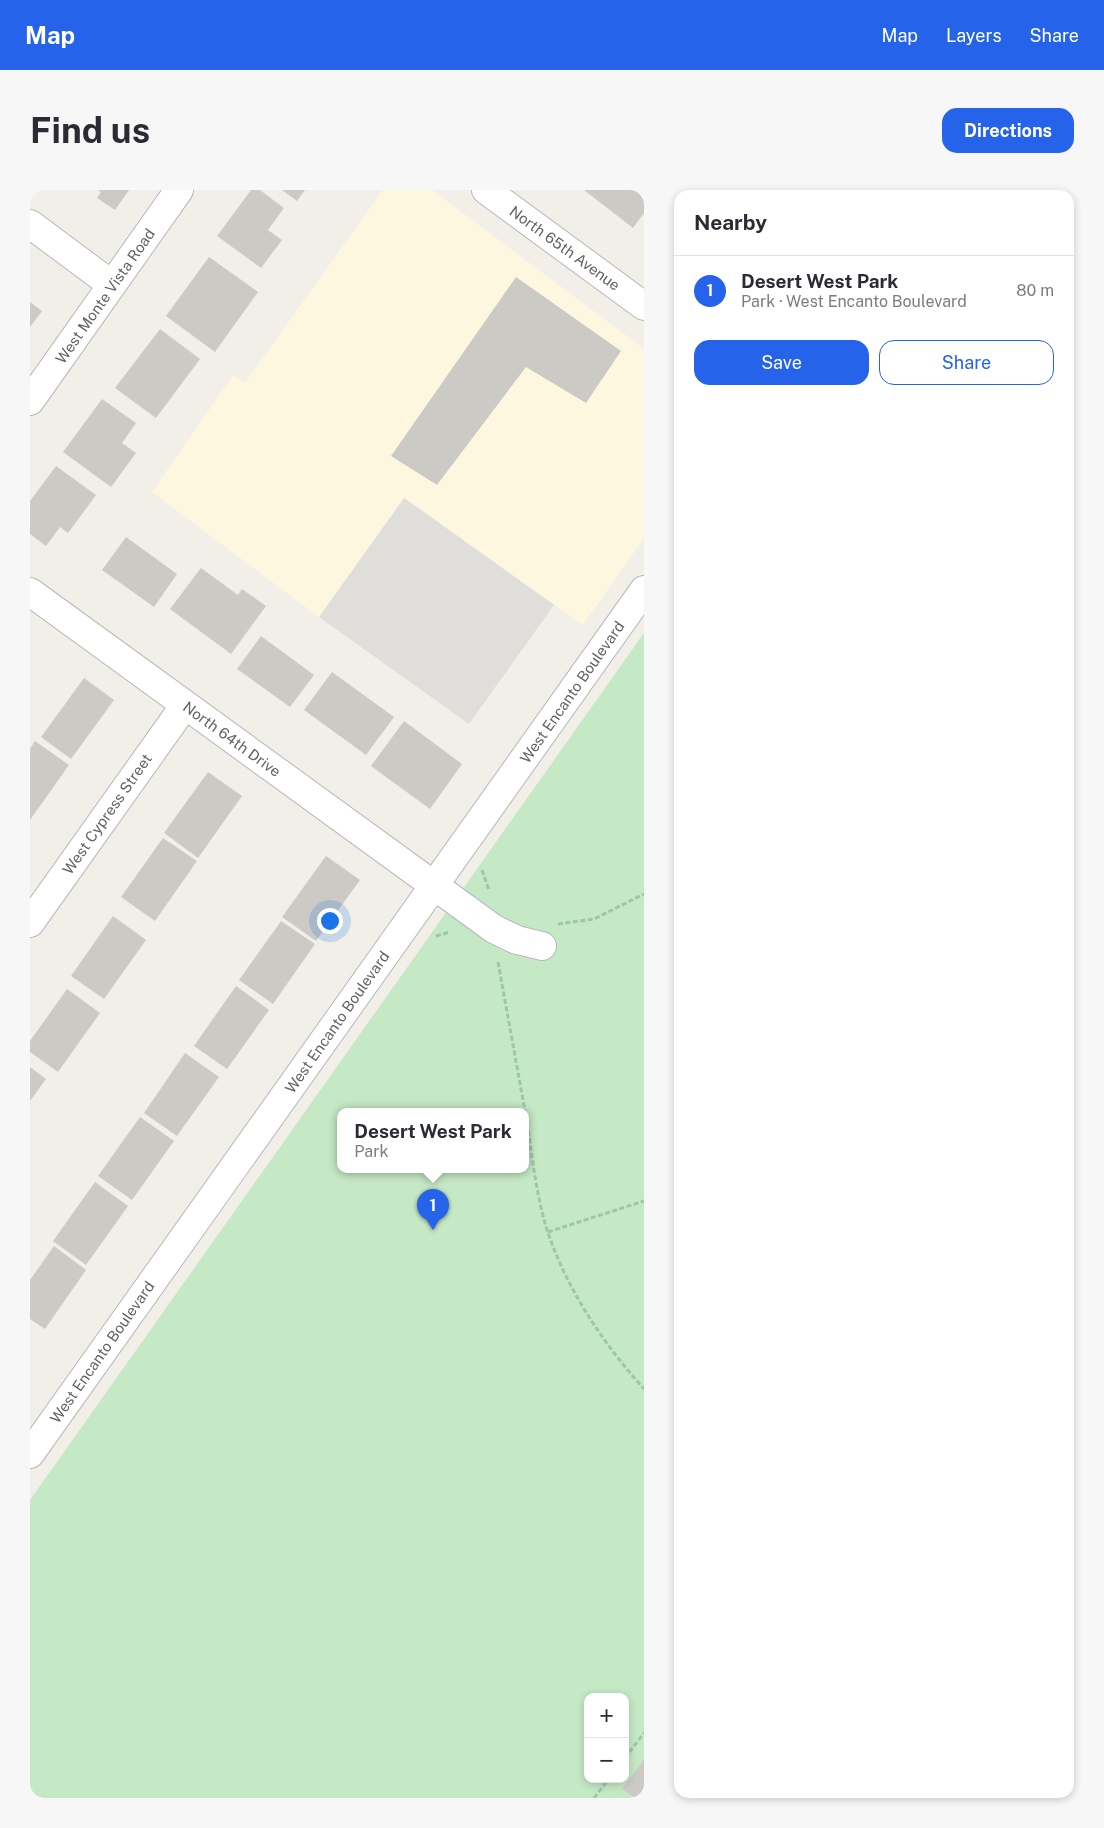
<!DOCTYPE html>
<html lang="en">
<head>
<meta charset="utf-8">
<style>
	body { margin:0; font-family:"Public Sans",sans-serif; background:#f7f7f7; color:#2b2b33 }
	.controls { position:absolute; right:15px; bottom:15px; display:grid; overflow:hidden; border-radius:10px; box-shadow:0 2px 8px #0003 }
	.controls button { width:45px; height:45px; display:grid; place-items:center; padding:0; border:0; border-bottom:1px solid #e1e1e2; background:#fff; color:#2b2b33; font:25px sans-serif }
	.you { position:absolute; left:299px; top:730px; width:18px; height:18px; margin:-12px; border:4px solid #fff; border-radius:50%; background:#1a73e8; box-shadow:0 0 0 8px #1a73e833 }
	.badge { display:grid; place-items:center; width:32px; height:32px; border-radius:50%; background:#2563eb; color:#fff; font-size:16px; font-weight:700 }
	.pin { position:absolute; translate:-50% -41px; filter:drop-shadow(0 1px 2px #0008) }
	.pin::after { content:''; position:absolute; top:26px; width:18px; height:15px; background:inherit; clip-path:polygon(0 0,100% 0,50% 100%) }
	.popup { position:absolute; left:307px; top:918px; width:192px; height:65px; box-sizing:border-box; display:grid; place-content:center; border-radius:10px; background:#fff; filter:drop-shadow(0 1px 4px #0005); font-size:16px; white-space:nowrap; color:#7c7c81 }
	.popup b { font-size:19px; color:#2b2b33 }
	.popup::after { content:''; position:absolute; left:50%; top:100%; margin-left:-10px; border:10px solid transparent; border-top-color:#fff }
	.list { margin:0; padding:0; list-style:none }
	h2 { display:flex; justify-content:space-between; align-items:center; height:65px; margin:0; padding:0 20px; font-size:21px }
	h2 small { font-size:16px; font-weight:400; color:#7c7c81 }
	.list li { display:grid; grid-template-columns:32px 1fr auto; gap:15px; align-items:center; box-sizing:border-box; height:70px; padding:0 20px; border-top:1px solid #e1e1e2 }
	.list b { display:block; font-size:19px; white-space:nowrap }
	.list p { margin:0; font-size:16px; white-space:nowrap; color:#7c7c81 }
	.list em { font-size:16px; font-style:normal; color:#7c7c81 }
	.actions { display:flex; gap:10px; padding:15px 20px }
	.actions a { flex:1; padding:11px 0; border:1px solid #2563eb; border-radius:15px; text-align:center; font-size:18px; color:#2563eb }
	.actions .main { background:#2563eb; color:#fff }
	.map { position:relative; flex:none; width:614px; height:1608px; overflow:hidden; border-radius:15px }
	header { display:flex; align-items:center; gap:30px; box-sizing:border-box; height:70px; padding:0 25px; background:#2563eb; color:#fff }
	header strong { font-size:24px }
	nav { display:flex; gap:28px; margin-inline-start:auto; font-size:18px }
	.intro { display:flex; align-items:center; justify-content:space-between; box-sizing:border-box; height:120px; padding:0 30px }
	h1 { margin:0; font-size:35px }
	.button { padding:12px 22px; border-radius:15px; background:#2563eb; color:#fff; font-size:18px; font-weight:700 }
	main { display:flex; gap:30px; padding:0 30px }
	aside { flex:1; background:#fff; border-radius:15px; box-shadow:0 2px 8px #0003 }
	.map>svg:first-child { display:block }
</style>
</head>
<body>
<header>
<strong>Map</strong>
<nav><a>Map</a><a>Layers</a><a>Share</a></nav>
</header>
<div class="intro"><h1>Find us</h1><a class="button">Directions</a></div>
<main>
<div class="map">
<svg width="614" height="1608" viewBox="0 0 614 1608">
	<rect width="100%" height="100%" fill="#f1efe8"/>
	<!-- commercial -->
	<path fill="#fef7e0" d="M353 0H402L614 159V348L553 435 375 308 289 427 122 302 203 185 215 193Z"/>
	<!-- industrial -->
	<path fill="#e0deda" d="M374 308 524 415 439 534 289 427Z"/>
	<!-- green -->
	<path fill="#c5e8c5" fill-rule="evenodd" d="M614 443V1608H0V1310ZM310 921H496V979H310ZM558 1507H595V1589H558Z"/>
	<!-- building -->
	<path fill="#cccac5" d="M68 0H99L85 20 67 8 71 2Z
		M221 0H230L254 18 238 40 252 50 231 78 187 46Z
		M252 0H275L267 11Z
		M554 0H614V23L603 38Z
		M179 67 228 102 185 162 136 126Z
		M486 87 591 161 556 213 496 177 407 295 361 266Z
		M0 112 12 121 0 137Z
		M130 139 170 169 126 228 85 198Z
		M72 209 106 233 92 253 106 263 81 297 33 262Z
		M26 276 66 305 38 343 30 337 16 356 0 344V311Z
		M96 347 147 384 124 417 72 380Z
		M171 378 208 405 212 399 236 416 201 464 140 419Z
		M231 446 284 485 260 517 207 479Z
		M302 482 364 527 336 565 274 520Z
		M54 488 84 510 41 569 11 547Z
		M374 531 432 574 400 619 341 576Z
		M5 551 39 575 0 630V559Z
		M178 582 212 606 168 668 134 643Z
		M133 648 167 671 125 731 91 707Z
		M296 666 330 690 286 751 252 727Z
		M83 726 116 750 74 809 41 786Z
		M251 731 285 754 243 814 209 790Z
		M206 796 239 820 197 879 164 856Z
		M37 799 70 823 28 882 0 862V851Z
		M155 863 189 887 147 946 114 923Z
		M0 877 16 889 0 911Z
		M110 927 144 951 102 1010 68 986Z
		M65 992 98 1016 56 1075 23 1051Z
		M24 1056 56 1080 15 1139 0 1129V1090Z
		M614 1570V1608H605L592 1599Z"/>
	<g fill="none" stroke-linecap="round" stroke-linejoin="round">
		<defs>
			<path id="minor" d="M456 0 614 116
				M0 34 82 95
				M0 211 149 0
				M0 402 464 739 487 750 512 756
				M0 733 155 515
				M0 1264 614 400"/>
		</defs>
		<!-- minor casing -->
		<use href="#minor" stroke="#b5b8bc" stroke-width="30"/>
		<!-- path -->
		<path stroke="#9cc7a9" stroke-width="3" stroke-dasharray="5 2.5" stroke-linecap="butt" d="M452 680 459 700
			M528 734 564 729 614 704
			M406 746 420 742
			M468 772 495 921
			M496 926C502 964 506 1006 518 1043 538 1101 573 1153 614 1199
			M518 1042 614 1011
			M595 1568 614 1543
			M564 1608 579 1589"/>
		<!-- minor -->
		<use href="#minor" stroke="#fff" stroke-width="28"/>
	</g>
	<g text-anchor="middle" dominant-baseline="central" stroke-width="4" stroke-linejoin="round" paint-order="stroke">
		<!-- street labels -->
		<g font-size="15" fill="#5f6368" stroke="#fff">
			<text transform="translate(535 58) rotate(36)">North 65th Avenue</text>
			<text transform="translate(75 106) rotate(-55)">West Monte Vista Road</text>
			<text transform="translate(542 502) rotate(-55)">West Encanto Boulevard</text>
			<text transform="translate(202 549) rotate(36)">North 64th Drive</text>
			<text transform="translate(77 624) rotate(-55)">West Cypress Street</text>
			<text transform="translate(307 832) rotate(-55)">West Encanto Boulevard</text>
			<text transform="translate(72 1162) rotate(-55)">West Encanto Boulevard</text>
		</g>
	</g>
</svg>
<div class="controls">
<button>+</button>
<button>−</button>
</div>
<div class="you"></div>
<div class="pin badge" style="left:403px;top:1040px">1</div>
<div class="popup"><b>Desert West Park</b>Park</div>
</div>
<aside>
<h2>Nearby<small></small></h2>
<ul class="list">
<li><span class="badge">1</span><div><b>Desert West Park</b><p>Park · West Encanto Boulevard</p></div><em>80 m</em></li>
</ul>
<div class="actions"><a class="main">Save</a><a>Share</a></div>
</aside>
</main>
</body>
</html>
